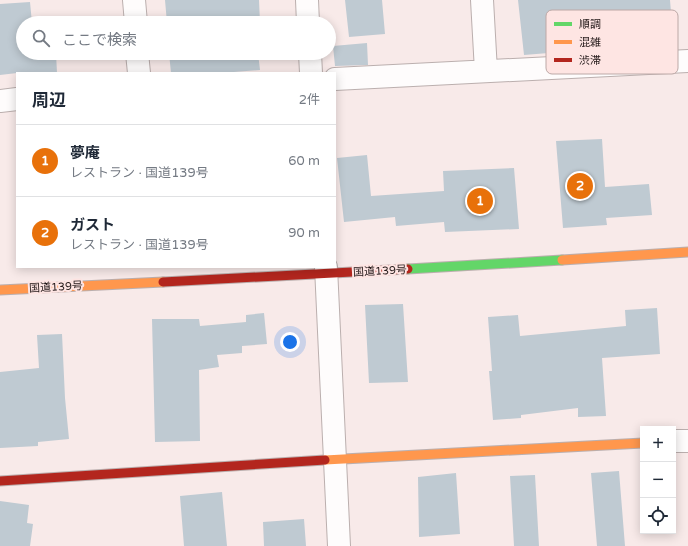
<!DOCTYPE html>
<html lang="ja">
<head>
<meta charset="utf-8">
<style>
	body { margin:0; font-family:"Varela Round","Noto Sans JP",sans-serif; background:#f6f6f7; color:#1f2937 }
	.controls { position:absolute; right:12px; bottom:12px; display:grid; overflow:hidden; border-radius:0px; box-shadow:0 2px 10px #0003 }
	.controls button { width:36px; height:36px; display:grid; place-items:center; padding:0; border:0; border-bottom:1px solid #e0e1e3; background:#fff; color:#1f2937; font:20px sans-serif }
	.you { position:absolute; left:290px; top:342px; width:14px; height:14px; margin:-10px; border:3px solid #fff; border-radius:50%; background:#1a73e8; box-shadow:0 0 0 6px #1a73e833 }
	.badge { display:grid; place-items:center; width:26px; height:26px; border-radius:50%; background:#6e6261; color:#fff; font-size:13px; font-weight:700 }
	.pin { position:absolute; translate:-50% -50%; border:2px solid #fff; box-shadow:0 1px 4px #0006 }
	.list { margin:0; padding:0; list-style:none }
	h2 { display:flex; justify-content:space-between; align-items:center; height:52px; margin:0; padding:0 16px; font-size:17px }
	h2 small { font-size:13px; font-weight:400; color:#747a83 }
	.list li { display:grid; grid-template-columns:26px 1fr auto; gap:12px; align-items:center; box-sizing:border-box; height:72px; padding:0 16px; border-top:1px solid #e0e1e3 }
	.list b { display:block; font-size:15px; white-space:nowrap }
	.list p { margin:0; font-size:13px; white-space:nowrap; color:#747a83 }
	.list em { font-size:13px; font-style:normal; color:#747a83 }
	.icon { flex:none; width:22px; height:22px; fill:none; stroke:currentColor; stroke-width:2; stroke-linecap:round; stroke-linejoin:round }
	.map { position:relative; flex:none; width:688px; height:546px; overflow:hidden }
	.search { position:absolute; background:#fff; box-shadow:0 2px 10px #0003; left:16px; top:16px; width:320px; height:44px; display:flex; align-items:center; gap:10px; box-sizing:border-box; padding:0 14px; border-radius:22px; color:#747a83; font-size:15px }
	.panel { position:absolute; background:#fff; box-shadow:0 2px 10px #0003; left:16px; top:72px; width:320px; height:196px; border-radius:0px }
	.map>svg:first-child { display:block }
</style>
</head>
<body>
<div class="map">
<svg width="688" height="546" viewBox="0 0 688 546">
	<rect width="100%" height="100%" fill="#f8eae9"/>
	<!-- building -->
	<path fill="#bfcad2" d="M165 0H259L260 23H167Z
		M345 0H382L385 34 349 37Z
		M518 0H670L672 25 559 36 561 52 524 55Z
		M30 2 32 23H23V53H56L57 73H17L0 75V4Z
		M367 43 368 65 335 66 333 46Z
		M169 53H258L260 70 221 73H171Z
		M602 139 605 187 649 184 652 215 606 218 607 225 563 228 556 141Z
		M367 155 371 196 444 191 443 171 514 168 519 229 445 232 444 222 396 226 395 217 344 222 337 158Z
		M403 304 408 382 369 383 365 305Z
		M657 308 660 354 602 358 606 416 578 417V408L521 415V418L493 420 489 371H492L488 317 518 315 520 336 626 326 625 310Z
		M264 313 267 344 242 346V353L217 355 219 367 199 370 200 441 155 442 152 319H199L200 326 246 322V315Z
		M62 334 65 398 69 439 38 442V446L0 448V372L39 368 37 335Z
		M619 471 625 546H597L591 473Z
		M456 473 460 534 419 537 418 477Z
		M535 475 539 546H514L510 476Z
		M222 492 227 546H184L180 496Z
		M0 501 29 505 27 523 33 524 30 546H0Z
		M304 519 306 546H264L263 522Z"/>
	<g fill="none" stroke-linecap="round" stroke-linejoin="round">
		<defs>
			<path id="street" d="M134 0 136 23
				M307 0 308 23
				M482 0 486 71
				M137 53 139 73
				M310 53 311 73
				M335 79 688 61
				M0 101 17 99
				M326 267 339 546
				M673 441H688"/>
			<path id="fast" d="M408 269 562 260"/>
			<path id="slow" d="M562 260 688 252
				M0 290 163 282
				M325 460 643 443"/>
			<path id="jam" d="M163 282 408 269
				M0 481 325 460"/>
		</defs>
		<!-- street casing -->
		<use href="#street" stroke="#bbafae" stroke-width="24"/>
		<!-- fast casing -->
		<use href="#fast" stroke="#bbafae" stroke-width="11"/>
		<!-- slow casing -->
		<use href="#slow" stroke="#bbafae" stroke-width="11"/>
		<!-- jam casing -->
		<use href="#jam" stroke="#bbafae" stroke-width="11"/>
		<!-- street -->
		<use href="#street" stroke="#fefcfc" stroke-width="22"/>
		<!-- fast -->
		<use href="#fast" stroke="#63d668" stroke-width="9"/>
		<!-- slow -->
		<use href="#slow" stroke="#ff974d" stroke-width="9"/>
		<!-- jam -->
		<use href="#jam" stroke="#b3261e" stroke-width="9"/>
	</g>
	<g text-anchor="middle" dominant-baseline="central" stroke-width="4" stroke-linejoin="round" paint-order="stroke">
		<!-- street labels -->
		<g font-size="11" fill="#231818" stroke="#fee5e3">
			<text transform="translate(380 271) rotate(-3)">国道139号</text>
			<text transform="translate(56 287) rotate(-3)">国道139号</text>
		</g>
	</g>
	<!-- legend -->
	<rect x="546" y="10" width="132" height="64" rx="6" fill="#fee5e3" stroke="#bca8a6" stroke-width="1"/>
	<rect x="554" y="22" width="18" height="4" fill="#63d668"/>
	<rect x="554" y="40" width="18" height="4" fill="#ff974d"/>
	<rect x="554" y="58" width="18" height="4" fill="#b3261e"/>
	<g font-size="11" fill="#231818">
		<text x="579" y="28">順調</text>
		<text x="579" y="46">混雑</text>
		<text x="579" y="64">渋滞</text>
	</g>
</svg>
<div class="controls">
<button>+</button>
<button>−</button>
<button><svg class="icon" aria-label="locate" viewBox="0 0 24 24"><circle cx="12" cy="12" r="6"/><path d="M12 2v4M12 18v4M2 12h4M18 12h4"/></svg></button>
</div>
<div class="you"></div>
<div class="pin badge" style="left:480px;top:201px;background:#e8710a">1</div>
<div class="pin badge" style="left:580px;top:186px;background:#e8710a">2</div>
<div class="search"><svg class="icon" aria-label="search" viewBox="0 0 24 24"><circle cx="10" cy="10" r="6"/><path d="M15 15l6 6"/></svg>ここで検索</div>
<section class="panel">
<h2>周辺<small>2件</small></h2>
<ul class="list">
<li><span class="badge" style="background:#e8710a">1</span><div><b>夢庵</b><p>レストラン · 国道139号</p></div><em>60 m</em></li>
<li><span class="badge" style="background:#e8710a">2</span><div><b>ガスト</b><p>レストラン · 国道139号</p></div><em>90 m</em></li>
</ul>
</section>
</div>
</body>
</html>
